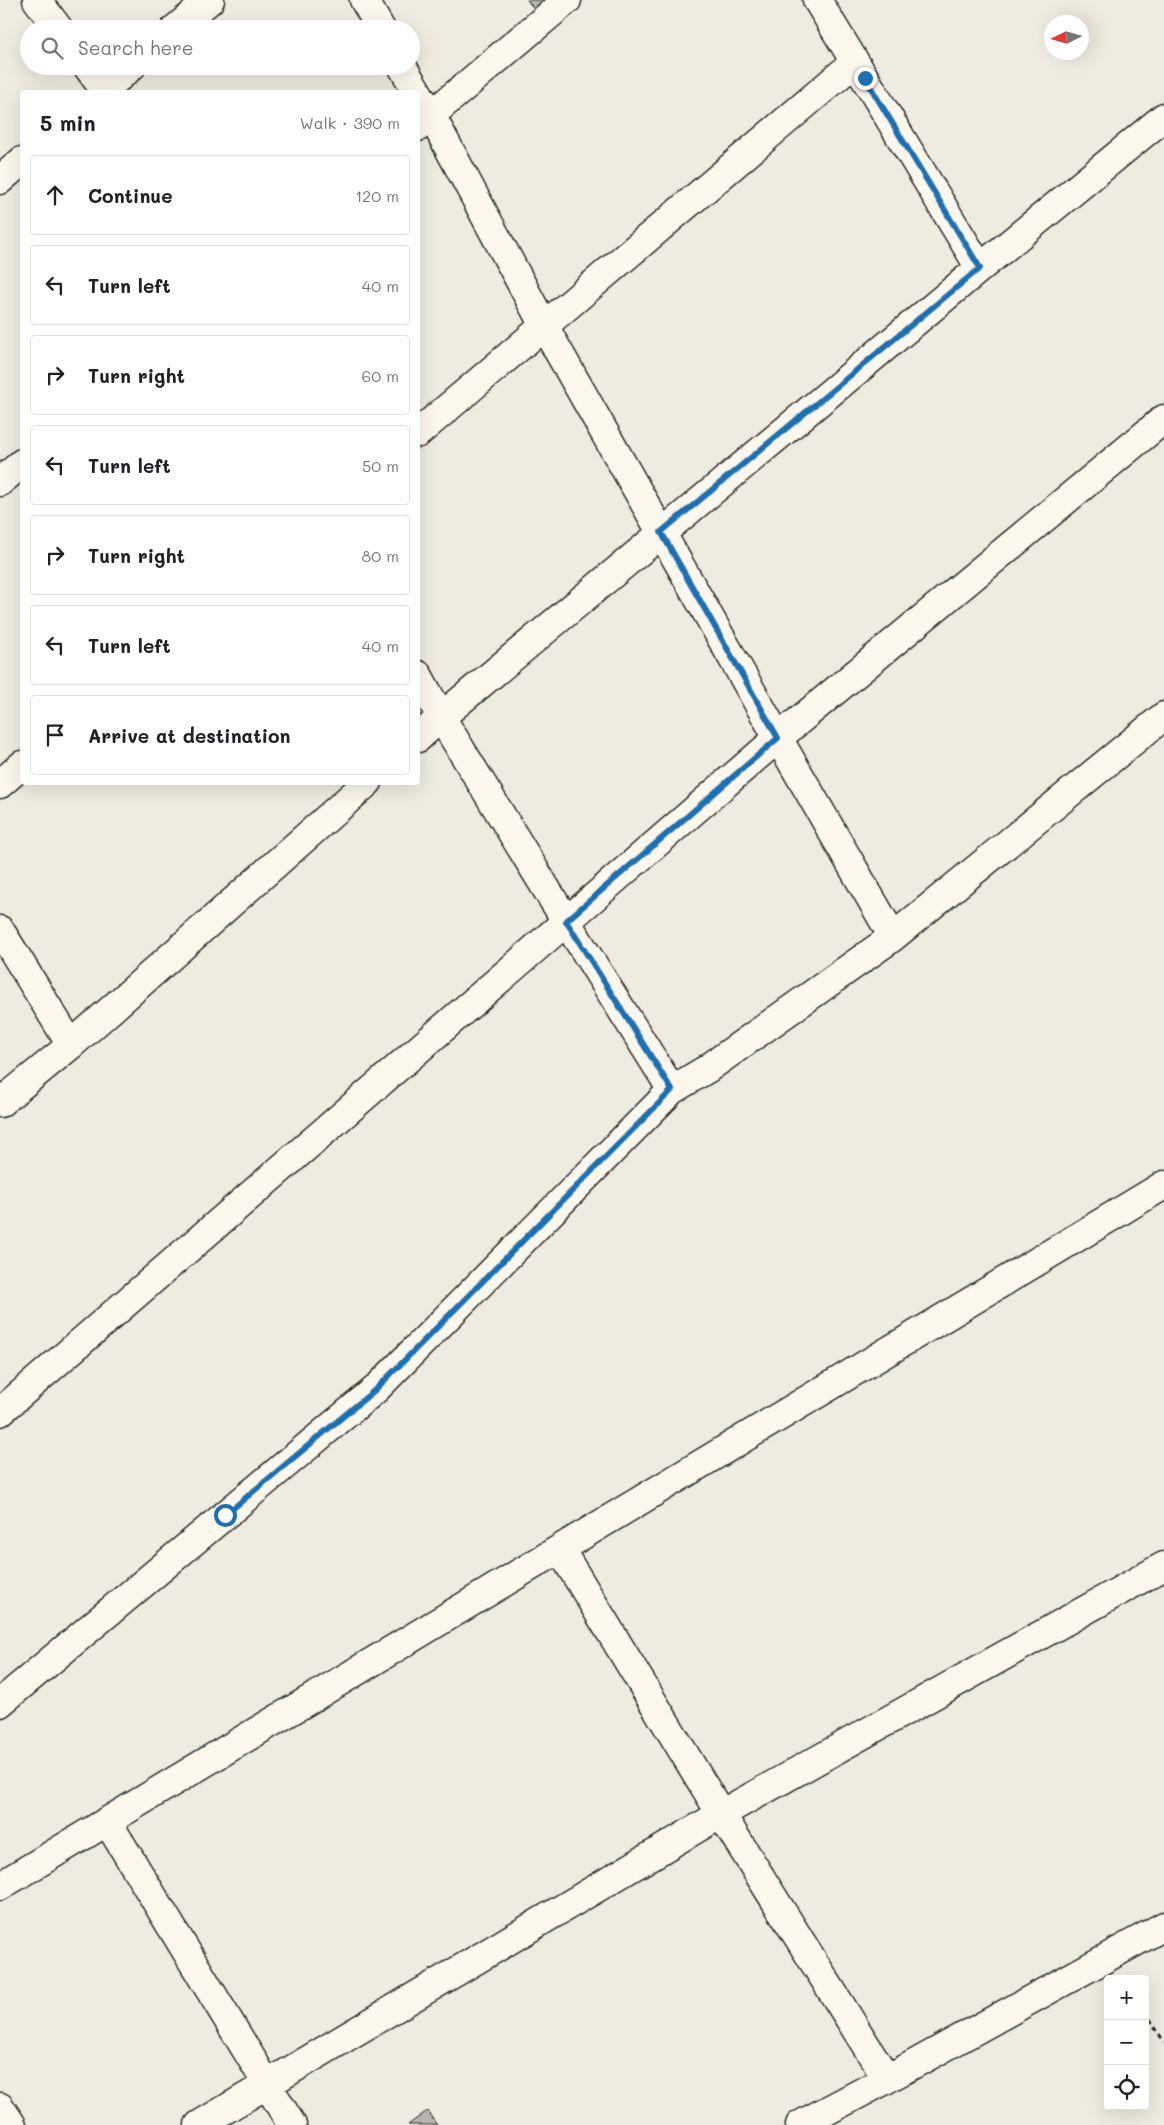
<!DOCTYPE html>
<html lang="en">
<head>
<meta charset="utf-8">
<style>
	body { margin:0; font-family:Mali,sans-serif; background:#f6f6f6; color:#202124 }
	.controls { position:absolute; right:15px; bottom:15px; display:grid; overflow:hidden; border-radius:5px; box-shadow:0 5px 20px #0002 }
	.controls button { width:45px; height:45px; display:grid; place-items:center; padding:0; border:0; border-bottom:1px solid #e0e0e0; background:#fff; color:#202124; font:25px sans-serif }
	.compass { position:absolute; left:1044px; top:15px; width:45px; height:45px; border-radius:50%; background:#fff; box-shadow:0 5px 20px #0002; rotate:265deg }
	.stop { position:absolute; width:15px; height:15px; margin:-11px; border:4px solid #1f6fb2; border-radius:50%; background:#fff }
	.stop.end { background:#1f6fb2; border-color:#fff; box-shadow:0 1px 5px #0008 }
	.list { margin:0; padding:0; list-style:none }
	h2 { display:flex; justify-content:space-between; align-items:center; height:65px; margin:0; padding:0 20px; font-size:21px }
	h2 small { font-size:16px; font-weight:400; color:#757577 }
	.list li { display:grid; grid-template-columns:32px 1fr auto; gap:15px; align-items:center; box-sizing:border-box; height:80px; margin:0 10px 10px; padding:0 10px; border:1px solid #e0e0e0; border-radius:5px }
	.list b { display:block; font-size:19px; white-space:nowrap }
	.list em { font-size:16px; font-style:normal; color:#757577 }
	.icon { flex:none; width:28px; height:28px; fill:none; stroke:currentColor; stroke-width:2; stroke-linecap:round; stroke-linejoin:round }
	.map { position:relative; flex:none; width:1164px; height:2125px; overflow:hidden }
	.search { position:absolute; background:#fff; box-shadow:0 5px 20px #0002; left:20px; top:20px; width:400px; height:55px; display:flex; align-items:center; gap:12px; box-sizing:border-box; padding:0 18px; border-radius:28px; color:#757577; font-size:19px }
	.panel { position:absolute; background:#fff; box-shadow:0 5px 20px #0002; left:20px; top:90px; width:400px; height:695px; border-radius:5px }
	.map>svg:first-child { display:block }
</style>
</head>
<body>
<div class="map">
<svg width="1164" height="2125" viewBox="0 0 1164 2125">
	<rect width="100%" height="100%" fill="#eeebe0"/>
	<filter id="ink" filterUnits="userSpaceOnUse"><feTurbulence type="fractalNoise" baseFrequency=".02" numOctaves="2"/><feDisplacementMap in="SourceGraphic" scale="10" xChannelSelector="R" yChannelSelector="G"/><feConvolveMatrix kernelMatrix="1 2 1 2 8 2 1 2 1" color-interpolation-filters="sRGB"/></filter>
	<g filter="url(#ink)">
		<!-- building -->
		<path fill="#b8b5ae" stroke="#2b2b2b" d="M527 0H546L534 9Z
			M427 2111 437 2125H408Z"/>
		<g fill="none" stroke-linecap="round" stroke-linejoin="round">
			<defs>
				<path id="street" d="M37 0 59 29
					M364 0 381 29
					M817 0 855 62
					M175 29 210 0
					M87 66 106 92
					M402 66 431 115 567 0
					M102 92 132 66
					M418 127 431 115 544 326 855 62 980 268 441 717 418 675
					M0 180 22 161
					M980 268 1164 117
					M418 433 544 326 778 738 1164 419
					M0 482 22 463
					M418 738 441 717 566 921 672 1090
					M0 784 22 765
					M0 930 71 1045 368 782
					M0 1103 71 1045
					M0 1412 778 738 893 937 1164 716
					M560 1549 721 1814 1164 1566
					M0 1703 376 1389 672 1090 707 1069 893 937
					M107 1821 292 2125
					M0 1886 1164 1185
					M0 2107 12 2125
					M199 2125 721 1814 887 2079 1164 1926
					M800 2125 887 2079"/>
			</defs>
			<!-- street casing -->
			<use href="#street" stroke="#2b2b2b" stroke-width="31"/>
			<!-- path -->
			<path stroke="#2b2b2b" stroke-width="3" stroke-dasharray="5 4" stroke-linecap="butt" d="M1145 2011 1164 2042"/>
			<!-- street -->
			<use href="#street" stroke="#fbf7ec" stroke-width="28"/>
		</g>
	</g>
	<g fill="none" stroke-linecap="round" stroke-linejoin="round" filter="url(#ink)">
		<!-- route -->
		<path stroke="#1f6fb2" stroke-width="6" d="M225 1515 376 1389 672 1090 566 921 778 738 661 532 980 268 865 78"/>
	</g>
</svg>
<div class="controls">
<button>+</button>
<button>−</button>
<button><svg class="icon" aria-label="locate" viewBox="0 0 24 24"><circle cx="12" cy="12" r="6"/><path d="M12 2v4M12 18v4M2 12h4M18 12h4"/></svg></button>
</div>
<svg class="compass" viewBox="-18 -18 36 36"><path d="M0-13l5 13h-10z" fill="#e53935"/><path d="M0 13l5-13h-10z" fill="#757577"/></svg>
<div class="stop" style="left:225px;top:1515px"></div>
<div class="stop end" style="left:865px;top:78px"></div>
<div class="search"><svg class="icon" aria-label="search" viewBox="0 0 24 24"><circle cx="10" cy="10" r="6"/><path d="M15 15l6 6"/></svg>Search here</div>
<section class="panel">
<h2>5 min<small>Walk · 390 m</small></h2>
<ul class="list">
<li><svg class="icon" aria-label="ahead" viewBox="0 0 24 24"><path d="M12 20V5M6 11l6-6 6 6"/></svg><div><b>Continue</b></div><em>120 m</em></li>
<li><svg class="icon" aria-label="left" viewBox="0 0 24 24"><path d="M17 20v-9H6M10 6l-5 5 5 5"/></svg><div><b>Turn left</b></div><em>40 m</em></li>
<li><svg class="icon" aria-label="right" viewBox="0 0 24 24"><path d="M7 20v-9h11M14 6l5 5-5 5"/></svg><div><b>Turn right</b></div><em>60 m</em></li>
<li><svg class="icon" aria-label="left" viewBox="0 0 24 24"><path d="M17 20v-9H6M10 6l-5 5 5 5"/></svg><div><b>Turn left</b></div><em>50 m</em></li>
<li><svg class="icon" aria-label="right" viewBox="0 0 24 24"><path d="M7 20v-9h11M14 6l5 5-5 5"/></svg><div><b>Turn right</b></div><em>80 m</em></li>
<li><svg class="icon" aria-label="left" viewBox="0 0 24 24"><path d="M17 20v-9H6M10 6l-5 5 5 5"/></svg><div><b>Turn left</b></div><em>40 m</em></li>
<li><svg class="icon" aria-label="arrive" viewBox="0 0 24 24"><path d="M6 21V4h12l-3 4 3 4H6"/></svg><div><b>Arrive at destination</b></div></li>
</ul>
</section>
</div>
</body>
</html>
